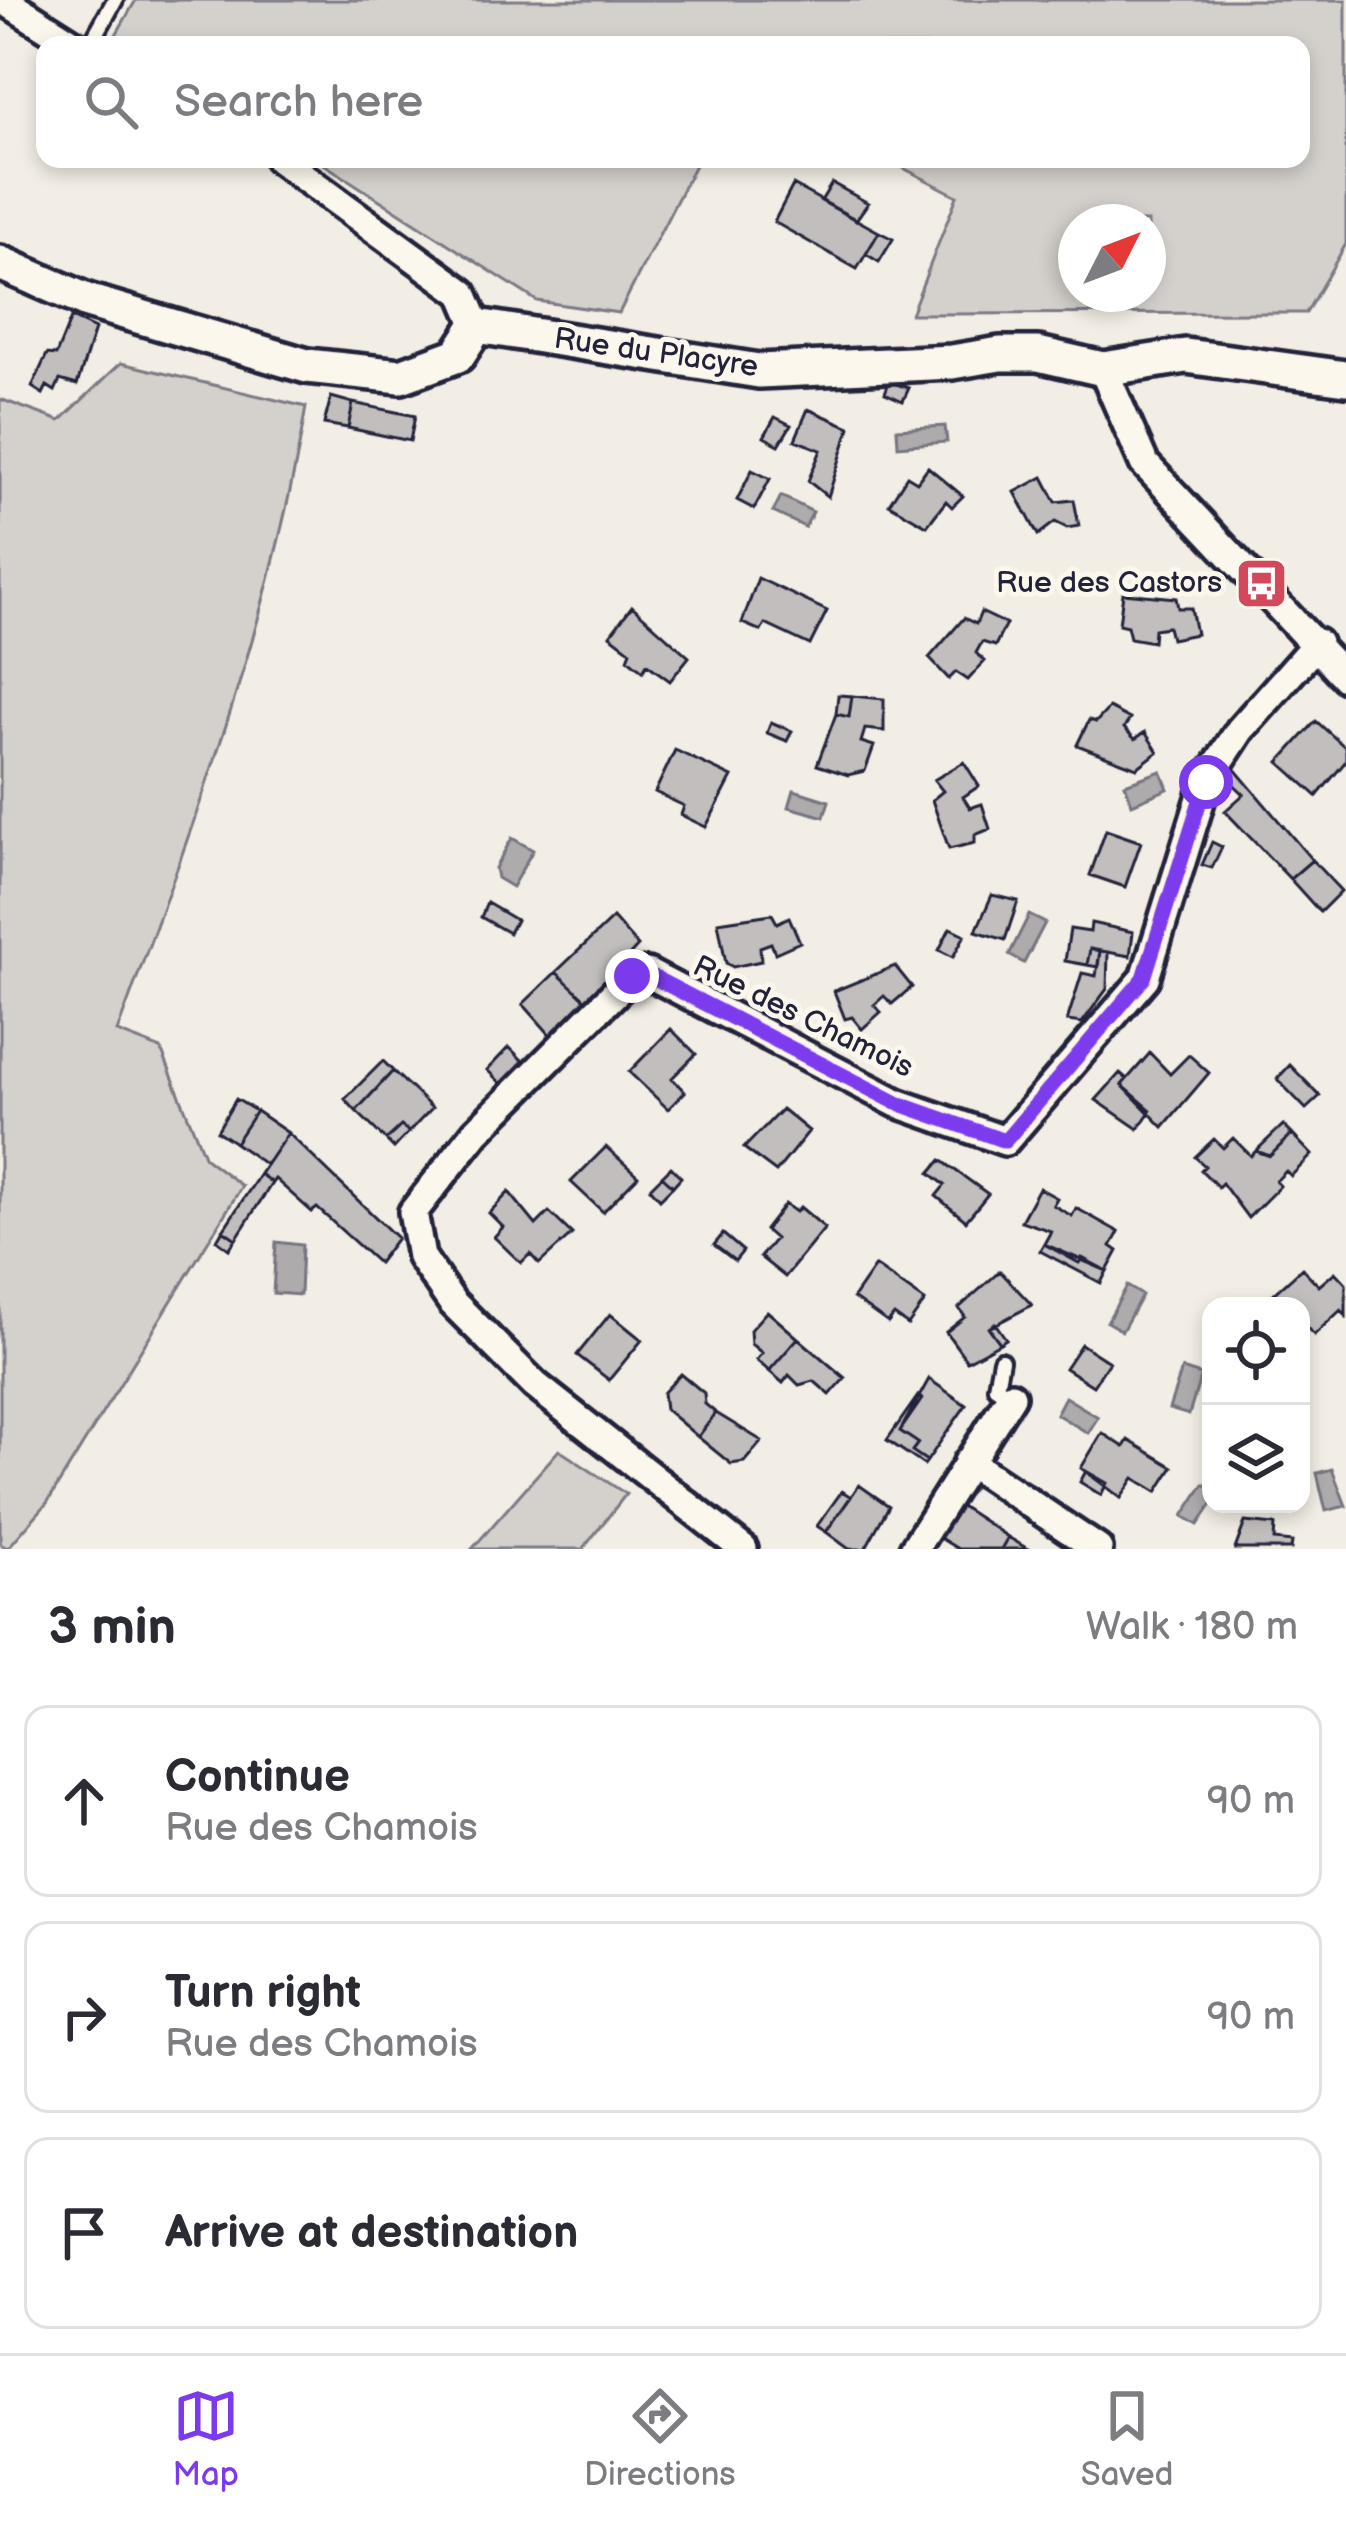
<!DOCTYPE html>
<html lang="en">
<head>
<meta charset="utf-8">
<style>
	body { margin:0; font-family:"Balsamiq Sans",sans-serif; background:#f7f7f7; color:#2b2b33 }
	.controls { position:absolute; right:36px; bottom:36px; display:grid; overflow:hidden; border-radius:24px; box-shadow:0 6px 18px #0003 }
	.controls button { width:108px; height:108px; display:grid; place-items:center; padding:0; border:0; border-bottom:3px solid #e1e1e2; background:#fff; color:#2b2b33; font:60px sans-serif }
	.compass { position:absolute; left:1058px; top:204px; width:108px; height:108px; border-radius:50%; background:#fff; box-shadow:0 6px 18px #0003; rotate:48deg }
	.stop { position:absolute; width:36px; height:36px; margin:-27px; border:9px solid #7c3aed; border-radius:50%; background:#fff }
	.stop.end { background:#7c3aed; border-color:#fff; box-shadow:0 3px 12px #0008 }
	.list { margin:0; padding:0; list-style:none }
	h2 { display:flex; justify-content:space-between; align-items:center; height:156px; margin:0; padding:0 48px; font-size:51px }
	h2 small { font-size:39px; font-weight:400; color:#7c7c81 }
	.list li { display:grid; grid-template-columns:78px 1fr auto; gap:36px; align-items:center; box-sizing:border-box; height:192px; margin:0 24px 24px; padding:0 24px; border:3px solid #e1e1e2; border-radius:24px }
	.list b { display:block; font-size:45px; white-space:nowrap }
	.list p { margin:0; font-size:39px; white-space:nowrap; color:#7c7c81 }
	.list em { font-size:39px; font-style:normal; color:#7c7c81 }
	.icon { flex:none; width:66px; height:66px; fill:none; stroke:currentColor; stroke-width:2; stroke-linecap:round; stroke-linejoin:round }
	.map { position:relative; flex:none; width:1346px; height:1549px; overflow:hidden }
	.search { position:absolute; background:#fff; box-shadow:0 6px 18px #0003; left:36px; right:36px; top:36px; height:132px; display:flex; align-items:center; gap:30px; box-sizing:border-box; padding:0 42px; border-radius:24px; color:#7c7c81; font-size:45px }
	.sheet { height:804px; background:#fff }
	nav { display:flex; justify-content:space-around; align-items:center; box-sizing:border-box; height:168px; border-top:3px solid #e1e1e2; background:#fff; font-size:33px; color:#7c7c81 }
	nav a { display:grid; justify-items:center; gap:6px }
	nav .on { color:#7c3aed }
	.map>svg:first-child { display:block }
</style>
</head>
<body>
<div class="map">
<svg width="1346" height="1549" viewBox="0 0 1346 1549">
	<rect width="100%" height="100%" fill="#f2eee5"/>
	<filter id="ink" filterUnits="userSpaceOnUse"><feTurbulence type="fractalNoise" baseFrequency=".00833" numOctaves="2"/><feDisplacementMap in="SourceGraphic" scale="24" xChannelSelector="R" yChannelSelector="G"/><feConvolveMatrix kernelMatrix="1 2 1 2 8 2 1 2 1" color-interpolation-filters="sRGB"/></filter>
	<g filter="url(#ink)">
		<!-- green -->
		<path fill="#d4d1cc" stroke="#7b7a84" stroke-width="3" fill-rule="evenodd" d="M136 0H1346V244L1306 313 911 314 957 196 886 159H1301V45H122L113 40ZM1148 222V294H1076V222Z
			M316 159H698L619 313 537 301Z
			M121 363 306 407C271 621 192 829 117 1032L161 1049 205 1158 242 1186 47 1503 8 1548 0 1544V399L60 421Z
			M559 1450 626 1494 583 1549H472Z"/>
		<!-- water -->
		<path fill="#aeabad" stroke="#76747f" stroke-width="3" d="M945 426 947 442 898 446 897 429Z
			M781 496 813 512 805 527 773 512Z
			M1161 771 1168 789 1132 804 1125 784Z
			M794 790 829 801 824 817 789 807Z
			M512 838 533 850 512 887 497 878 495 868Z
			M1029 915 1045 923 1024 963 1009 955Z
			M276 1242 302 1245 300 1295 273 1293Z
			M1127 1286 1142 1295 1122 1331 1107 1322Z
			M1182 1369 1201 1375 1189 1415 1169 1409Z
			M1065 1397 1098 1417 1088 1433 1056 1414Z
			M1332 1469 1346 1506 1326 1511 1317 1473Z
			M1204 1484 1211 1488 1212 1504 1198 1525 1183 1516Z"/>
		<!-- building -->
		<path fill="#c2bebe" stroke="#22223b" stroke-width="3" d="M832 183 868 203 856 220 821 201Z
			M793 185 879 232 857 269 774 222Z
			M879 232 893 239 879 262 866 254Z
			M71 318 95 329 77 385 60 380 55 391 47 386 43 394 32 387 47 354 56 355Z
			M889 382 909 388 903 401 885 393Z
			M331 397 353 403 348 428 324 424Z
			M353 403 415 416 410 441 348 428Z
			M808 409 850 427 828 497 808 481 821 450 795 440Z
			M775 417 791 425 779 445 764 437Z
			M928 467 963 496 952 507 946 501 927 526 889 504 907 476 917 482Z
			M752 470 770 479 754 509 737 500Z
			M1043 477 1056 502 1074 500 1079 526 1067 528 1055 522 1038 535 1015 492Z
			M758 578 827 611 810 645 765 624 761 631 742 623Z
			M1123 593 1176 598 1178 608H1191L1196 634 1171 639 1168 627 1154 629 1153 642 1130 638 1127 626 1119 624Z
			M632 606 689 657 670 681 647 664 643 671 628 659 631 651 610 635Z
			M981 612 1006 624 995 646 982 642 976 653 985 661 968 680 956 672 949 679 929 658 964 618 976 624Z
			M838 695 852 696 849 717 836 714Z
			M852 696 884 699V731L865 729 861 742 874 746 865 771 848 775 817 765 836 714 849 717Z
			M1109 708 1130 719 1124 728 1135 739 1145 732 1158 752 1137 768 1077 745 1089 720 1096 722Z
			M1316 721 1346 748V761L1317 796 1279 762Z
			M771 722 792 731 787 741 767 733Z
			M675 750 732 777 706 827 681 815 684 806 655 792Z
			M964 762 979 786 963 797 970 808 982 804 990 829 975 835V843L949 849 932 800 943 791 934 780Z
			M1233 767 1312 860 1290 879 1225 811 1244 794 1228 779Z
			M1106 830 1141 842 1125 887 1090 875Z
			M1212 842 1222 847 1212 868 1202 865Z
			M1312 860 1341 891 1320 912 1290 879Z
			M992 895 1018 901 1005 940 976 931Z
			M487 903 516 920 509 933 481 917Z
			M772 914 777 923 789 917 800 942 775 953 771 943 760 947 761 961 733 967 726 963 718 922Z
			M613 918 638 946 587 1001 556 972Z
			M1091 923 1133 932 1130 956 1090 949 1087 965 1065 961 1070 929 1090 932Z
			M950 928 965 935 953 957 939 950Z
			M1090 949 1100 951 1098 967 1087 965Z
			M1100 951 1108 952 1107 989 1082 1023 1067 1021 1082 973 1096 976Z
			M895 966 912 987 892 1004 884 996 874 1005 881 1012 862 1029 852 1017 845 1019 834 991Z
			M556 972 587 1001 553 1038 523 1004Z
			M671 1029 696 1054 672 1078 685 1092 668 1109 629 1072Z
			M509 1047 523 1061 502 1084 487 1070Z
			M1150 1053 1170 1074 1189 1055 1209 1073 1163 1127 1122 1085Z
			M383 1061 393 1071 356 1111 345 1099Z
			M1290 1065 1320 1096 1306 1109 1277 1079Z
			M393 1071 432 1108 409 1132 401 1126 386 1140 356 1111Z
			M1120 1073 1127 1079 1122 1085 1151 1110 1138 1129 1096 1100Z
			M236 1099 256 1111 235 1143 217 1131Z
			M782 1109 809 1131 776 1172 744 1148Z
			M256 1111 288 1133 266 1165 235 1143Z
			M1283 1125 1292 1134 1270 1156 1256 1151Z
			M401 1126 409 1132 394 1148 386 1140Z
			M288 1133 397 1238 378 1263 317 1208 312 1212 275 1179 272 1183 260 1174Z
			M1292 1134 1312 1155 1291 1176 1286 1171 1276 1181 1280 1186 1248 1218 1222 1183 1218 1187 1201 1170 1205 1166 1195 1157 1214 1139 1223 1148 1233 1138 1251 1156 1256 1151 1270 1156Z
			M606 1147 638 1176 603 1212 571 1182Z
			M941 1160 988 1194 966 1221 936 1196 945 1185 930 1173Z
			M671 1167 681 1177 673 1186 662 1176Z
			M260 1174 272 1183 236 1239 223 1230Z
			M662 1176 673 1186 660 1199 650 1188Z
			M1039 1188 1057 1198 1053 1205 1072 1216 1076 1208 1119 1232 1111 1246 1118 1251 1107 1271 1044 1244 1051 1231 1021 1221Z
			M509 1192 536 1225 549 1212 572 1234 539 1264 530 1254 521 1263 494 1237 503 1227 489 1213Z
			M785 1204 796 1212 800 1207 825 1228 785 1277 760 1257 775 1239 765 1230Z
			M223 1230 236 1239 229 1249 217 1240Z
			M723 1234 743 1251 735 1261 714 1245Z
			M1044 1244 1079 1263 1082 1258 1107 1271 1101 1283 1040 1251Z
			M875 1266 925 1301 908 1325 894 1315 888 1323 853 1298Z
			M1302 1268 1319 1286 1335 1272 1346 1284V1316L1341 1310 1314 1335 1301 1322V1306H1274L1268 1299Z
			M1000 1271 1032 1305 989 1328 1000 1343 967 1361 946 1332 965 1317 959 1308Z
			M767 1311 798 1338 769 1371 756 1360 762 1353 751 1344 750 1330Z
			M610 1314 642 1340 609 1380 577 1355Z
			M995 1323 1006 1339 1000 1343 989 1328Z
			M798 1338 845 1378 830 1395 814 1381 799 1385 789 1375 783 1383 769 1371Z
			M1081 1344 1109 1362 1093 1386 1065 1368Z
			M681 1374 704 1393 705 1404 716 1413 698 1437 665 1409 663 1393Z
			M929 1379 966 1405 927 1461 912 1451 918 1443 900 1431Z
			M918 1396 922 1399 900 1431 918 1443 912 1451 927 1461 924 1465 887 1440Z
			M716 1413 762 1441 744 1462 731 1464 698 1437Z
			M1102 1433 1124 1447 1128 1440 1173 1467 1157 1492 1134 1478 1121 1498 1081 1468Z
			M1086 1471 1107 1483 1101 1495 1080 1482Z
			M859 1485 889 1506 865 1549H849L826 1532Z
			M842 1491 851 1497 826 1532 817 1526Z
			M959 1505 1008 1537 1001 1549H958L940 1538Z
			M1245 1522 1275 1525 1274 1540 1292 1542 1291 1549H1235Z
			M1008 1537 1028 1549H1001Z"/>
		<g fill="none" stroke-linecap="round" stroke-linejoin="round">
			<defs>
				<path id="service" d="M90 45 115 0
					M1001 1360 996 1387 1011 1396"/>
				<path id="minor" d="M4 0 75 45
					M279 159 463 293 477 326
					M1103 369 1144 463 1346 678
					M968 1462 1098 1549
					M743 1549 535 1385 452 1302 421 1257 413 1212 476 1132 632 976 647 973 897 1103 1005 1141 1145 978 1206 782 1240 730 1317 643
					M914 1549 1011 1396"/>
				<path id="tertiary" d="M0 263 87 301 307 366 401 376 458 355 477 326 759 371 952 362 1000 354H1038L1103 369 1186 356 1346 378"/>
			</defs>
			<!-- service casing -->
			<use href="#service" stroke="#22223b" stroke-width="22"/>
			<!-- minor casing -->
			<use href="#minor" stroke="#22223b" stroke-width="36"/>
			<!-- tertiary casing -->
			<use href="#tertiary" stroke="#22223b" stroke-width="42"/>
			<!-- service -->
			<use href="#service" stroke="#fbf7ec" stroke-width="14"/>
			<!-- minor -->
			<use href="#minor" stroke="#fbf7ec" stroke-width="27"/>
			<!-- tertiary -->
			<use href="#tertiary" stroke="#fbf7ec" stroke-width="33"/>
		</g>
	</g>
	<g fill="none" stroke-linecap="round" stroke-linejoin="round" filter="url(#ink)">
		<!-- route -->
		<path stroke="#7c3aed" stroke-width="15" d="M632 976 647 974 897 1103 1005 1141 1144 978 1206 782"/>
	</g>
	<!-- icons -->
	<defs>
		<symbol id="bus-square" viewBox="-11 -11 22 22"><rect x="-9" y="-9" width="18" height="18" rx="4" fill="#d1495b" stroke="#fbf7ec"/><path d="M-5-6H5V4H4V6H2V4H-2V6H-4V4H-5ZM-3.5-4V0h7V-4ZM-3.5 1.2v1.5H-2V1.2ZM2 1.2v1.5H3.5V1.2Z" fill="#fff"/></symbol>
	</defs>
	<g fill-rule="evenodd">
		<use href="#bus-square" x="1232" y="554" width="59" height="59"/>
	</g>
	<g text-anchor="middle" dominant-baseline="central" stroke-width="10" stroke-linejoin="round" paint-order="stroke">
		<!-- street labels -->
		<g font-size="30" fill="#22223b" stroke="#fbf7ec">
			<text transform="translate(656 353) rotate(8)">Rue du Placyre</text>
			<text transform="translate(803 1017) rotate(26)">Rue des Chamois</text>
		</g>
		<!-- poi labels -->
		<g font-size="30" fill="#22223b" stroke="#fbf7ec" text-anchor="end">
			<text x="1222" y="583">Rue des Castors</text>
		</g>
	</g>
</svg>
<div class="controls">
<button><svg class="icon" aria-label="locate" viewBox="0 0 24 24"><circle cx="12" cy="12" r="6"/><path d="M12 2v4M12 18v4M2 12h4M18 12h4"/></svg></button>
<button><svg class="icon" aria-label="layers" viewBox="0 0 24 24"><path d="M12 4l9 5-9 5-9-5zM3 14l9 5 9-5"/></svg></button>
</div>
<svg class="compass" viewBox="-18 -18 36 36"><path d="M0-13l5 13h-10z" fill="#e53935"/><path d="M0 13l5-13h-10z" fill="#7c7c81"/></svg>
<div class="stop" style="left:1206px;top:782px"></div>
<div class="stop end" style="left:632px;top:976px"></div>
<div class="search"><svg class="icon" aria-label="search" viewBox="0 0 24 24"><circle cx="10" cy="10" r="6"/><path d="M15 15l6 6"/></svg>Search here</div>
</div>
<section class="sheet">
<h2>3 min<small>Walk · 180 m</small></h2>
<ul class="list">
<li><svg class="icon" aria-label="ahead" viewBox="0 0 24 24"><path d="M12 20V5M6 11l6-6 6 6"/></svg><div><b>Continue</b><p>Rue des Chamois</p></div><em>90 m</em></li>
<li><svg class="icon" aria-label="right" viewBox="0 0 24 24"><path d="M7 20v-9h11M14 6l5 5-5 5"/></svg><div><b>Turn right</b><p>Rue des Chamois</p></div><em>90 m</em></li>
<li><svg class="icon" aria-label="arrive" viewBox="0 0 24 24"><path d="M6 21V4h12l-3 4 3 4H6"/></svg><div><b>Arrive at destination</b></div></li>
</ul>
</section>
<nav>
<a class="on"><svg class="icon" aria-label="map" viewBox="0 0 24 24"><path d="M3 6l6-2 6 2 6-2v14l-6 2-6-2-6 2zM9 4v14M15 6v14"/></svg>Map</a>
<a><svg class="icon" aria-label="directions" viewBox="0 0 24 24"><path d="M12 3l9 9-9 9-9-9zM9 14v-3h6M13 9l2 2-2 2"/></svg>Directions</a>
<a><svg class="icon" aria-label="saved" viewBox="0 0 24 24"><path d="M7 4h10v16l-5-4-5 4z"/></svg>Saved</a>
</nav>
</body>
</html>
